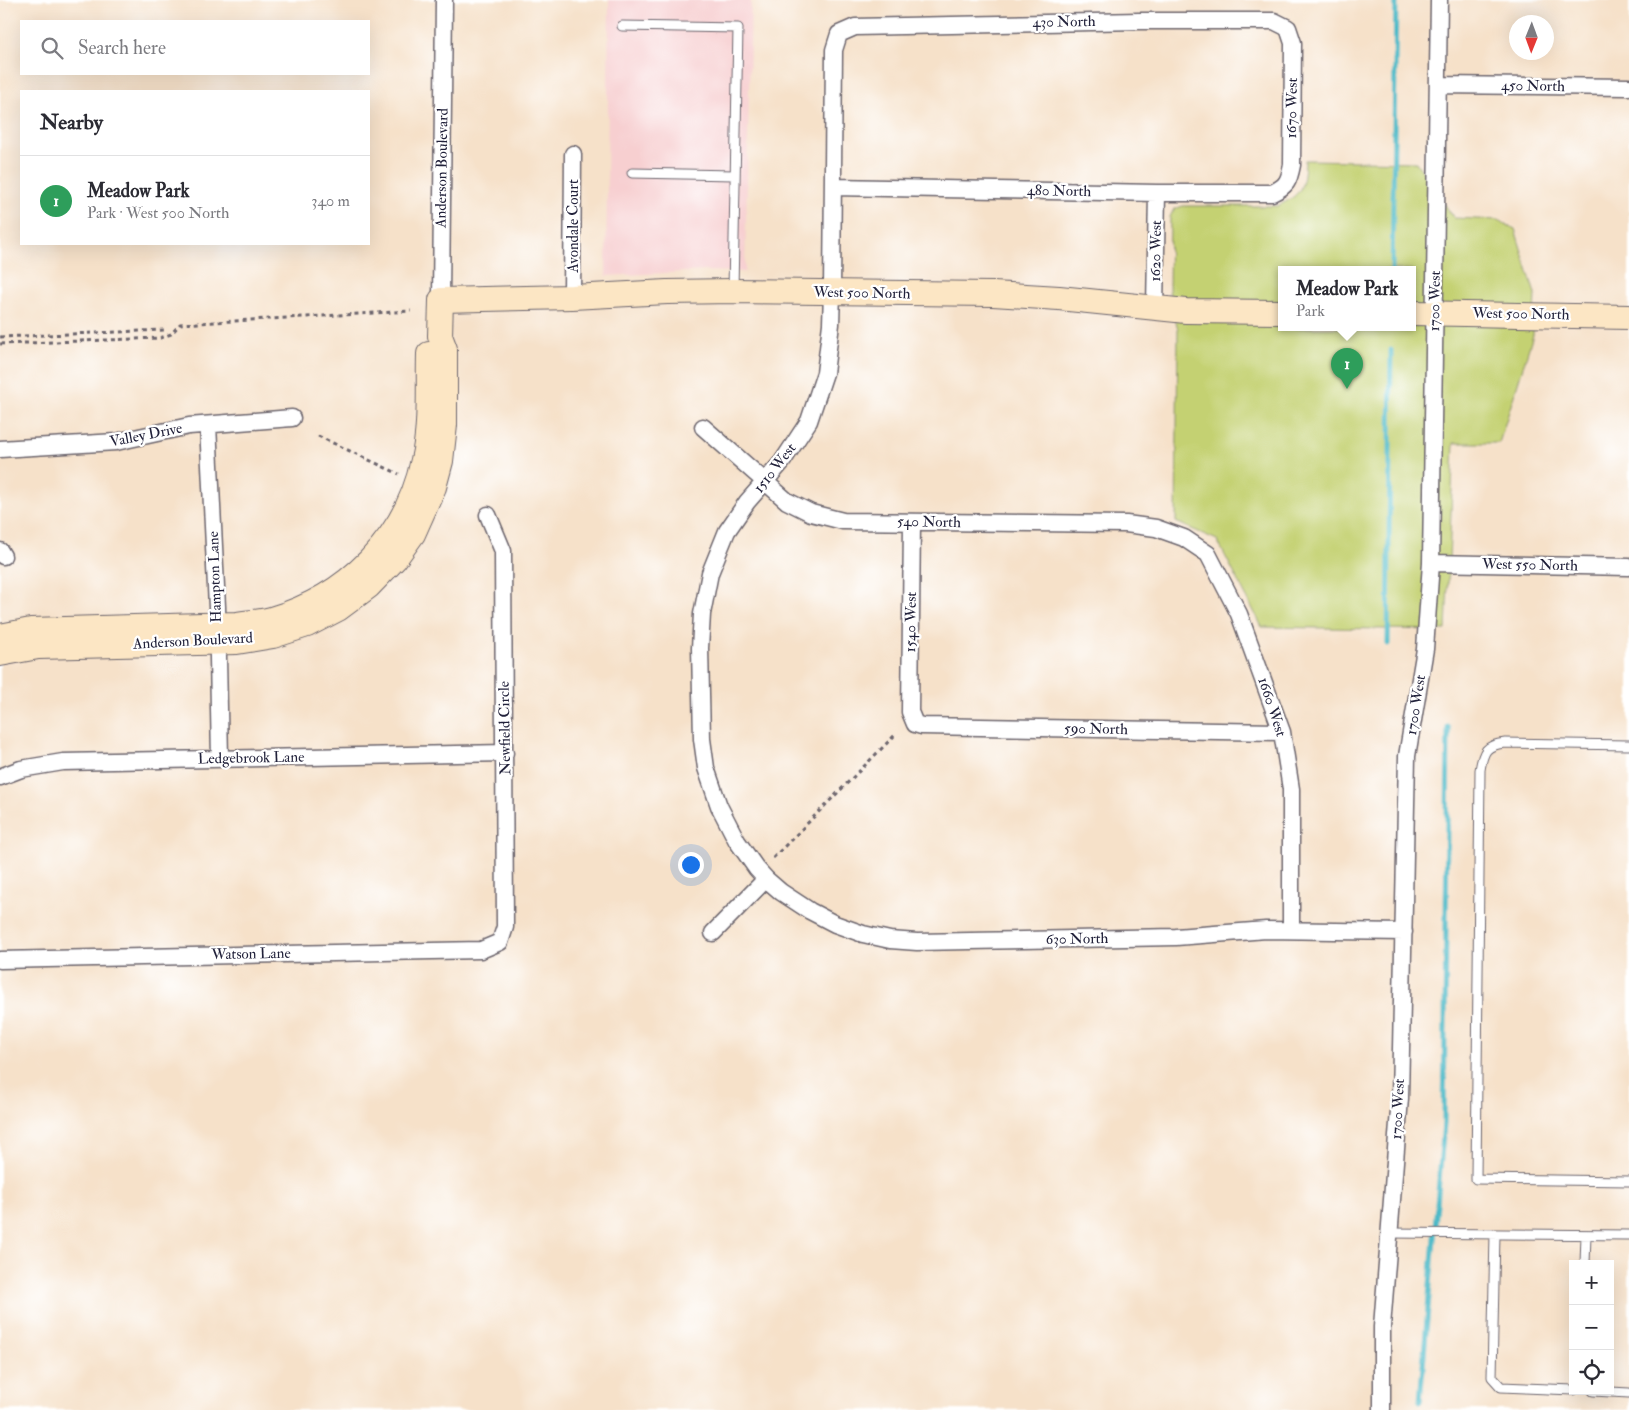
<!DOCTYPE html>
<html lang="en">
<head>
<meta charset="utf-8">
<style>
	body { margin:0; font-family:"IM FELL Double Pica",serif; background:#f7f7f7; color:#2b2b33 }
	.controls { position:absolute; right:15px; bottom:15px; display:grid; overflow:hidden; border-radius:0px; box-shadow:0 5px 20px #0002 }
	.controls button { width:45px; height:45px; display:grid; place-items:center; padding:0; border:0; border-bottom:1px solid #e1e1e2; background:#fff; color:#2b2b33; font:25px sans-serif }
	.compass { position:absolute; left:1509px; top:15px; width:45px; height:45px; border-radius:50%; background:#fff; box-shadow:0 5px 20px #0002; rotate:181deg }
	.you { position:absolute; left:690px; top:864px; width:18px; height:18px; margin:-12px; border:4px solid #fff; border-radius:50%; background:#1a73e8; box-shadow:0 0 0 8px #1a73e833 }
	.badge { display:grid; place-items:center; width:32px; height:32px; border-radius:50%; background:#b5179e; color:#fff; font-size:16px; font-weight:700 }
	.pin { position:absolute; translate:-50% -41px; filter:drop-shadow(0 1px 2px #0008) }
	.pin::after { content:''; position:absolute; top:26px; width:18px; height:15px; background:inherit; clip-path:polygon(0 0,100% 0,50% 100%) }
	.popup { position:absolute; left:1278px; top:266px; width:138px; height:65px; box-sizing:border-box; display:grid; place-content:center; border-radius:0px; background:#fff; filter:drop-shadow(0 1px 4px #0005); font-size:16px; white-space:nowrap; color:#7c7c81 }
	.popup b { font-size:19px; color:#2b2b33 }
	.popup::after { content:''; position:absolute; left:50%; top:100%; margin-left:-10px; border:10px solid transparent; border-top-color:#fff }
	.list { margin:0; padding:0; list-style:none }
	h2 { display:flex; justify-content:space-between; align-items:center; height:65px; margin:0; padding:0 20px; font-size:21px }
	h2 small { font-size:16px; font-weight:400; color:#7c7c81 }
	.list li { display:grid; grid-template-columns:32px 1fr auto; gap:15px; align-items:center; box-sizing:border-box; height:90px; padding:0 20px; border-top:1px solid #e1e1e2 }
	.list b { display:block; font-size:19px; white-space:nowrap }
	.list p { margin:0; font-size:16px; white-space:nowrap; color:#7c7c81 }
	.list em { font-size:16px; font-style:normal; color:#7c7c81 }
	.icon { flex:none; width:28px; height:28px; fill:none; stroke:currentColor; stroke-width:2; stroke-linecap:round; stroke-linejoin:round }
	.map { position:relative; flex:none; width:1629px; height:1410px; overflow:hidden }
	.search { position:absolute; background:#fff; box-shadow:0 5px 20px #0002; left:20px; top:20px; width:350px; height:55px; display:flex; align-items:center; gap:12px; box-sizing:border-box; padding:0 18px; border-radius:0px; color:#7c7c81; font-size:19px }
	.panel { position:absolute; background:#fff; box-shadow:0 5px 20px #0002; left:20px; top:90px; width:350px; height:155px; border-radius:0px }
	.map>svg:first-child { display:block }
</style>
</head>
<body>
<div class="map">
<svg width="1629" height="1410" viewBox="0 0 1629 1410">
	<rect width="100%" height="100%" fill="#fff"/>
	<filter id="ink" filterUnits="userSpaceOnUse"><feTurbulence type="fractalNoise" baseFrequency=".02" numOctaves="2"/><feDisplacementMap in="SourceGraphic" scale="10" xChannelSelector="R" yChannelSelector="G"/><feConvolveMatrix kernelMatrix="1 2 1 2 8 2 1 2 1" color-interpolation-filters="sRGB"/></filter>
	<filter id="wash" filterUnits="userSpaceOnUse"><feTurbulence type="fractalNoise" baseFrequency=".0096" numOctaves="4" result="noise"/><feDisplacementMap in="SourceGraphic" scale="20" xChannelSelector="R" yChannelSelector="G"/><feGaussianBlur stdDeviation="1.12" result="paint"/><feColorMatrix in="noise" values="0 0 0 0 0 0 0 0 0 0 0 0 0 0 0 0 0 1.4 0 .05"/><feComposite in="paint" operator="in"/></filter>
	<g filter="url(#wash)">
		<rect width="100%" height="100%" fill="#f6e1c9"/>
		<!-- built -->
		<path fill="#f7cfd0" d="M609 0H751L745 272 705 271 606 276Z"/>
		<!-- green -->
		<path fill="#c4d172" stroke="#737a56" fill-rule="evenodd" d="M1305 160 1416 162 1454 218 1498 220 1515 229 1535 294 1533 335 1499 443H1454L1446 630 1262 627 1217 540 1176 522 1178 330 1169 291 1170 217 1174 209 1183 206H1277C1302 195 1304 187 1305 160ZM1282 270H1412V328H1282Z"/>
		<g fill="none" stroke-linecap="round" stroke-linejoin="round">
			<!-- stream -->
			<path stroke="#4cb9c7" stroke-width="5" d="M1392 270 1396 0
				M1388 644 1391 350
				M1420 1401 1444 1123 1448 727"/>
		</g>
	</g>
	<g filter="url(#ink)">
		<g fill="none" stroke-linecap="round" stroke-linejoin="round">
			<defs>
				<path id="lane" d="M622 26 738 28 733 290
					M632 173 734 175
					M1629 745 1505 743C1486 745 1483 751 1480 770L1476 1179 1629 1181
					M1390 1233 1629 1235
					M1495 1234 1492 1377 1501 1387 1573 1390
					M1585 1264 1586 1235
					M1593 1391 1629 1393"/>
				<path id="street" d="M1438 85 1629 87
					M833 187 1157 193H1272C1287 186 1289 181 1292 165L1293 43 1288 28 1274 21H1139L855 27 839 34 834 50 832 292 831 324 825 373 809 421 782 462 747 502 727 531 710 573 702 614 700 648 702 739 706 768 719 806 737 841 756 868 766 879 781 892 810 911 835 924 863 934 890 940 917 942 1176 937 1266 930 1404 932
					M572 297 573 154
					M441 300 444 0
					M1155 308 1157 193
					M208 425 217 607 220 759
					M703 427 787 501 811 513 843 521 1126 524 1156 528 1184 538 1208 554 1239 614 1282 732 1291 789V930
					M0 449 116 442 189 426 292 418
					M912 522 910 712 915 724 922 726 1282 732
					M0 551 3 556
					M1431 563 1629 567
					M0 777 21 769 63 762 505 753
					M713 933 766 879
					M0 960 481 950 500 942 505 927 503 551 488 515
					M1382 1410V1327L1400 1098 1407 756 1425 649 1431 563 1439 0"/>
				<path id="secondary" d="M1412 313 1629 317
					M0 636 31 630 237 624C248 622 260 622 271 619 347 597 407 538 423 460 431 426 428 389 429 354
					M0 654 38 647 237 642 273 636 307 625 338 609 369 586 395 559 413 534 434 487 441 461 445 425V349L440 336 441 300 572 297 667 292 733 291 993 294 1059 298 1186 311 1282 312"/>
			</defs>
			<!-- lane casing -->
			<use href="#lane" stroke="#6c656d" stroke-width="11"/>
			<!-- street casing -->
			<use href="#street" stroke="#6c656d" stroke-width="19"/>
			<!-- secondary casing -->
			<use href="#secondary" stroke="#6c656d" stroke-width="26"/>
			<!-- path -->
			<path stroke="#6c656d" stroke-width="3" stroke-dasharray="4 4" stroke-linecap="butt" d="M0 337 164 330
				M0 344 160 338 171 334 180 324 411 311
				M318 436 399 474
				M773 858 896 734"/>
			<!-- lane -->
			<use href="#lane" stroke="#fff" stroke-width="9"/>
			<!-- street -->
			<use href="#street" stroke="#fff" stroke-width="16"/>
			<!-- secondary -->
			<use href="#secondary" stroke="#fce6c4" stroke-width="24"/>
		</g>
	</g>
	<g text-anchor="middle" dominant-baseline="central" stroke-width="4.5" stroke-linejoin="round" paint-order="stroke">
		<!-- street labels -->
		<g font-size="15" fill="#22223b" stroke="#fff">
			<text transform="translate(1064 22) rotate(-1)">430 North</text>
			<text transform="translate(1533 86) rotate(1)">450 North</text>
			<text transform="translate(1292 108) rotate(-89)">1670 West</text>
			<text transform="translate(442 168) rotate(-89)">Anderson Boulevard</text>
			<text transform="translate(1059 191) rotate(1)">480 North</text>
			<text transform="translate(573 226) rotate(-90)">Avondale Court</text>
			<text transform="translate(1156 251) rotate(-89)">1620 West</text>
			<text transform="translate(862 293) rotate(1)">West 500 North</text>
			<text transform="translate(1435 301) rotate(-89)">1700 West</text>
			<text transform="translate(1521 314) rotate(1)">West 500 North</text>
			<text transform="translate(146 435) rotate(-11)">Valley Drive</text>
			<text transform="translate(775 468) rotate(-52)">1510 West</text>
			<text transform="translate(929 522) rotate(1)">540 North</text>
			<text transform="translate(1530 565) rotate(1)">West 550 North</text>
			<text transform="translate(215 577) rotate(-92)">Hampton Lane</text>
			<text transform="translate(911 622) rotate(-89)">1540 West</text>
			<text transform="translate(193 641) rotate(-3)">Anderson Boulevard</text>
			<text transform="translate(1416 705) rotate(-81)">1700 West</text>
			<text transform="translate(1272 707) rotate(72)">1660 West</text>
			<text transform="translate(505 728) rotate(-91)">Newfield Circle</text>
			<text transform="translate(1096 729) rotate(1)">590 North</text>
			<text transform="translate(251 758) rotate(-1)">Ledgebrook Lane</text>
			<text transform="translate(1077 939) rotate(-1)">630 North</text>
			<text transform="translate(251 954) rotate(-1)">Watson Lane</text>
			<text transform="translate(1398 1109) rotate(-87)">1700 West</text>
		</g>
	</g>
</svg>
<div class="controls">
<button>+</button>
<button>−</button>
<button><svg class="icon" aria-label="locate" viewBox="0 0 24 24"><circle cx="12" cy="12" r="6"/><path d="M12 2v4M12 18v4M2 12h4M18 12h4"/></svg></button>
</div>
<svg class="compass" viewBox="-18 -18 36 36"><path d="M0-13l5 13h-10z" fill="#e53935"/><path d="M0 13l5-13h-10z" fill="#7c7c81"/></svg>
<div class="you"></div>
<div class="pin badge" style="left:1347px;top:389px;background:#2e9e5b">1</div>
<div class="popup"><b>Meadow Park</b>Park</div>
<div class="search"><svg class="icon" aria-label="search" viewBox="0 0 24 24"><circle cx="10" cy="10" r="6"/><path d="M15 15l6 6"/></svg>Search here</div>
<section class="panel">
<h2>Nearby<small></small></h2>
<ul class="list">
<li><span class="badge" style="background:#2e9e5b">1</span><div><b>Meadow Park</b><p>Park · West 500 North</p></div><em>340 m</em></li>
</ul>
</section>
</div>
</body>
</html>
